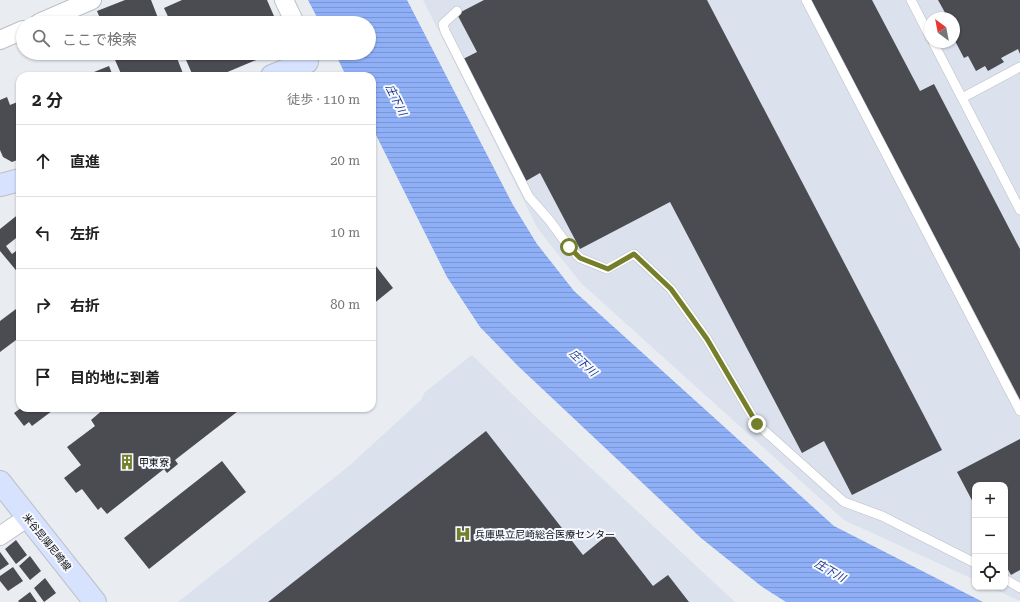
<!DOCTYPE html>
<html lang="ja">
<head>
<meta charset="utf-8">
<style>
	body { margin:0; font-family:"Roboto Serif","Noto Sans JP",serif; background:#f2f2f2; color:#222 }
	.controls { position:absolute; right:12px; bottom:12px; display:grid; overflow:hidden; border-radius:8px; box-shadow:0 1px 3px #0004 }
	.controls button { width:36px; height:36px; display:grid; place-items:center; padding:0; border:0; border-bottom:1px solid #e0e0e0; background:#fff; color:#222; font:20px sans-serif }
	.compass { position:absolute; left:924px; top:12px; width:36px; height:36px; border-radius:50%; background:#fff; box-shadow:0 1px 3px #0004; rotate:328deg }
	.stop { position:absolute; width:12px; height:12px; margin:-9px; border:3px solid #757e2a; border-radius:50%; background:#fff }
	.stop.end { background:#757e2a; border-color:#fff; box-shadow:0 1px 4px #0008 }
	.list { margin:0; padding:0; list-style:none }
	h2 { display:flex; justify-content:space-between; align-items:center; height:52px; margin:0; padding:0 16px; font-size:17px }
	h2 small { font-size:13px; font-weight:400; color:#767676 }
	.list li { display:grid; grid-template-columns:26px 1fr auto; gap:12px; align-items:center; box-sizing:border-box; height:72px; padding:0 16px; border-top:1px solid #e0e0e0 }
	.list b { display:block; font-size:15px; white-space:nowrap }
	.list em { font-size:13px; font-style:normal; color:#767676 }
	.icon { flex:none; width:22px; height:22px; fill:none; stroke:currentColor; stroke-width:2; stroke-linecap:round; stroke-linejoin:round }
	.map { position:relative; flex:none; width:1020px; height:602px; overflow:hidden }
	.search { position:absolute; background:#fff; box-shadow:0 1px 3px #0004; left:16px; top:16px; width:360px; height:44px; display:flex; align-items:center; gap:10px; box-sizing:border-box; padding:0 14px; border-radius:22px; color:#767676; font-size:15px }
	.panel { position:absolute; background:#fff; box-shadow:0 1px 3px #0004; left:16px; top:72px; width:360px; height:340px; border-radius:12px }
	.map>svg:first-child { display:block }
</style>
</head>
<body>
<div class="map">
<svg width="1020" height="602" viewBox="0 0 1020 602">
	<defs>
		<pattern id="water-rules" width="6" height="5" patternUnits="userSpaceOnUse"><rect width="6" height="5" fill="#8faff7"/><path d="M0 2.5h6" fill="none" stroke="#7a95d3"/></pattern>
	</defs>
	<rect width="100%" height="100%" fill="#e9ecf1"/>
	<!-- built -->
	<path fill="#dbe1ed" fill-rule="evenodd" d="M423 0H1020V601L990 587H1005V485H975V580L844 520 581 283 538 229ZM930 18H954V42H930Z
		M472 355 538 419 735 602H178L349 466 421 400 425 392Z"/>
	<!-- water -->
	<path fill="url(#water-rules)" d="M308 0H407L513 205 537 244 574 291 834 526 983 602H786L761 586 701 538 518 366 480 327 447 277 372 127V76H346L335 53H369V23H320Z"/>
	<!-- building -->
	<path fill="#4a4c51" d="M125 0H151L160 23H102L97 11Z
		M182 0H267L277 23H171L164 8Z
		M484 0H707L942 450 852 495 824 441 802 453 670 202 580 249 540 173 526 181 463 59 477 52 457 14Z
		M811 0H872L920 91 934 84 1020 249V400Z
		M938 0H1020V54L1018 49 1001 58 1004 62 988 71 985 66 976 71 968 56 964 58 954 39 958 37 954 30V18H948Z
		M112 53H175L184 76H122Z
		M183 53H273L218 76H193Z
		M109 66 113 76H84Z
		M7 97 10 105 20 101V159L12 162 3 157 0 150V100Z
		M20 213V235L6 246 12 254 20 248V263L19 264 20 265V275L0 251V229Z
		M372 261 393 288 372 305Z
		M20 306V337L0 352V321Z
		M21 408H56L32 426 29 422 24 426 14 413Z
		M105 408H242L175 460 178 464 167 473 164 469 107 514 101 507 98 510 82 489 76 493 64 478 81 465 67 447 95 426 91 420Z
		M486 431 583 555 611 532 653 586 668 575 689 602H268Z
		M1020 439V570L1011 575 1005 564V485H975V506L957 472Z
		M222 461 246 492 149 569 124 538Z
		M16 540 27 555 16 564 5 549Z
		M0 552 9 564 0 570Z
		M30 556 41 571 30 580 19 566Z
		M13 567 23 581 8 591 0 581V576Z
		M45 578 56 593 44 602 34 588Z
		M30 592 37 602H19L18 601Z"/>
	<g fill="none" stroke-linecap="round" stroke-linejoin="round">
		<defs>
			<path id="lane" d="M806 0 1020 411
				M911 0 930 37
				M457 11 443 24 445 31 529 197 550 221 569 247 580 258 607 269 634 254 671 289 707 339 757 424 844 502 882 516 975 563
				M933 42 1020 210
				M962 98 1020 67
				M1005 579 1020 588"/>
			<path id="street" d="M284 0 295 23
				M39 23 92 0
				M0 40 23 30
				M0 536 28 517"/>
			<path id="secondary" d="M272 76 307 62
				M0 185 20 180
				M0 482 95 602"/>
		</defs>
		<!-- lane casing -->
		<use href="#lane" stroke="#bdbfc5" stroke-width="10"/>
		<!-- street casing -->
		<use href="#street" stroke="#bdbfc5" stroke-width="20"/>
		<!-- secondary casing -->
		<use href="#secondary" stroke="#bdbfc5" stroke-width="24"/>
		<!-- lane -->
		<use href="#lane" stroke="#fff" stroke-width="9"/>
		<!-- street -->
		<use href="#street" stroke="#fff" stroke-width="18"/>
		<!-- secondary -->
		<use href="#secondary" stroke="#d6e2fe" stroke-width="22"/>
	</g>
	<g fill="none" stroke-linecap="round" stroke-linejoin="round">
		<!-- route -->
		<path stroke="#757e2a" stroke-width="5" d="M569 247 580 258 608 269 634 254 671 289 707 339 757 424"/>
	</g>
	<!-- icons -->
	<defs>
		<symbol id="building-bare" viewBox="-9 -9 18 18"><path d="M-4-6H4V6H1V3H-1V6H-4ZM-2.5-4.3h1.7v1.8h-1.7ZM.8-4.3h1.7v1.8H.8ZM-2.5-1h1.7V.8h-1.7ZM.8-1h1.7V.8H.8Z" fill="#757e2a" stroke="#f6f9ff" stroke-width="2.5" paint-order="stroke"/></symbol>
		<symbol id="hospital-bare" viewBox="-9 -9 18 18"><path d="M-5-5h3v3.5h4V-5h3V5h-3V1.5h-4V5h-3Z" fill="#757e2a" stroke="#f6f9ff" stroke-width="2.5" paint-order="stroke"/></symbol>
	</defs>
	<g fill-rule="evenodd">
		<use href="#building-bare" x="116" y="451" width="22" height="22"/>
		<use href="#hospital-bare" x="452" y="523" width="22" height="22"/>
	</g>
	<g text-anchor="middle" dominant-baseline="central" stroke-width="4" stroke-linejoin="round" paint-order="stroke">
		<!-- poi labels -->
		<g font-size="10" fill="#0b0c0e" stroke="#f6f9ff" text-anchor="start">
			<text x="139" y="462">甲東寮</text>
			<text x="475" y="534">兵庫県立尼崎総合医療センター</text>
		</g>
		<!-- street labels -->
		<g font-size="10" fill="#0b0c0e" stroke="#f6f9ff">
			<text transform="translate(47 542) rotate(51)">米谷昆陽尼崎線</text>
		</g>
		<!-- water labels -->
		<g font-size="11" font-style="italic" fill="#173384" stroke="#f6f9ff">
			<text transform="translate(396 100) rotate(64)">庄下川</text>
			<text transform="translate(583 363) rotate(44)">庄下川</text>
			<text transform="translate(830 571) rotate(30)">庄下川</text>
		</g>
	</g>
</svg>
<div class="controls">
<button>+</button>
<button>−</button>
<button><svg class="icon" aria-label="locate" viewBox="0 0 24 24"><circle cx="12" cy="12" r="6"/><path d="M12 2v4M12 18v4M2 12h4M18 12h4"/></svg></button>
</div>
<svg class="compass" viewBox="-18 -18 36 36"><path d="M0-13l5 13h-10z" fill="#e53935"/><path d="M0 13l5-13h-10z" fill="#767676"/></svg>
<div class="stop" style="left:569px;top:247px"></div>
<div class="stop end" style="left:757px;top:424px"></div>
<div class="search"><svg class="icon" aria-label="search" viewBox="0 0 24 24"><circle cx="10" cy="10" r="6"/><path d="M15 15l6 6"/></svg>ここで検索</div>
<section class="panel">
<h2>2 分<small>徒歩 · 110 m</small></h2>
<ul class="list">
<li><svg class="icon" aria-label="ahead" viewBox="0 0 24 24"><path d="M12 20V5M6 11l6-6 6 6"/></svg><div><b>直進</b></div><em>20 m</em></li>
<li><svg class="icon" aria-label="left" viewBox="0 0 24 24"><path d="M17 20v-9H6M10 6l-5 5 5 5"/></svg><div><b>左折</b></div><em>10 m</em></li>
<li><svg class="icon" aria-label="right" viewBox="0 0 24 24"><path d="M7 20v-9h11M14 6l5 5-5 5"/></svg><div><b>右折</b></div><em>80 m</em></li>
<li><svg class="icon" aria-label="arrive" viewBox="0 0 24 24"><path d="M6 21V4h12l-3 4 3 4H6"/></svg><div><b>目的地に到着</b></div></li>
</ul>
</section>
</div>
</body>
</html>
